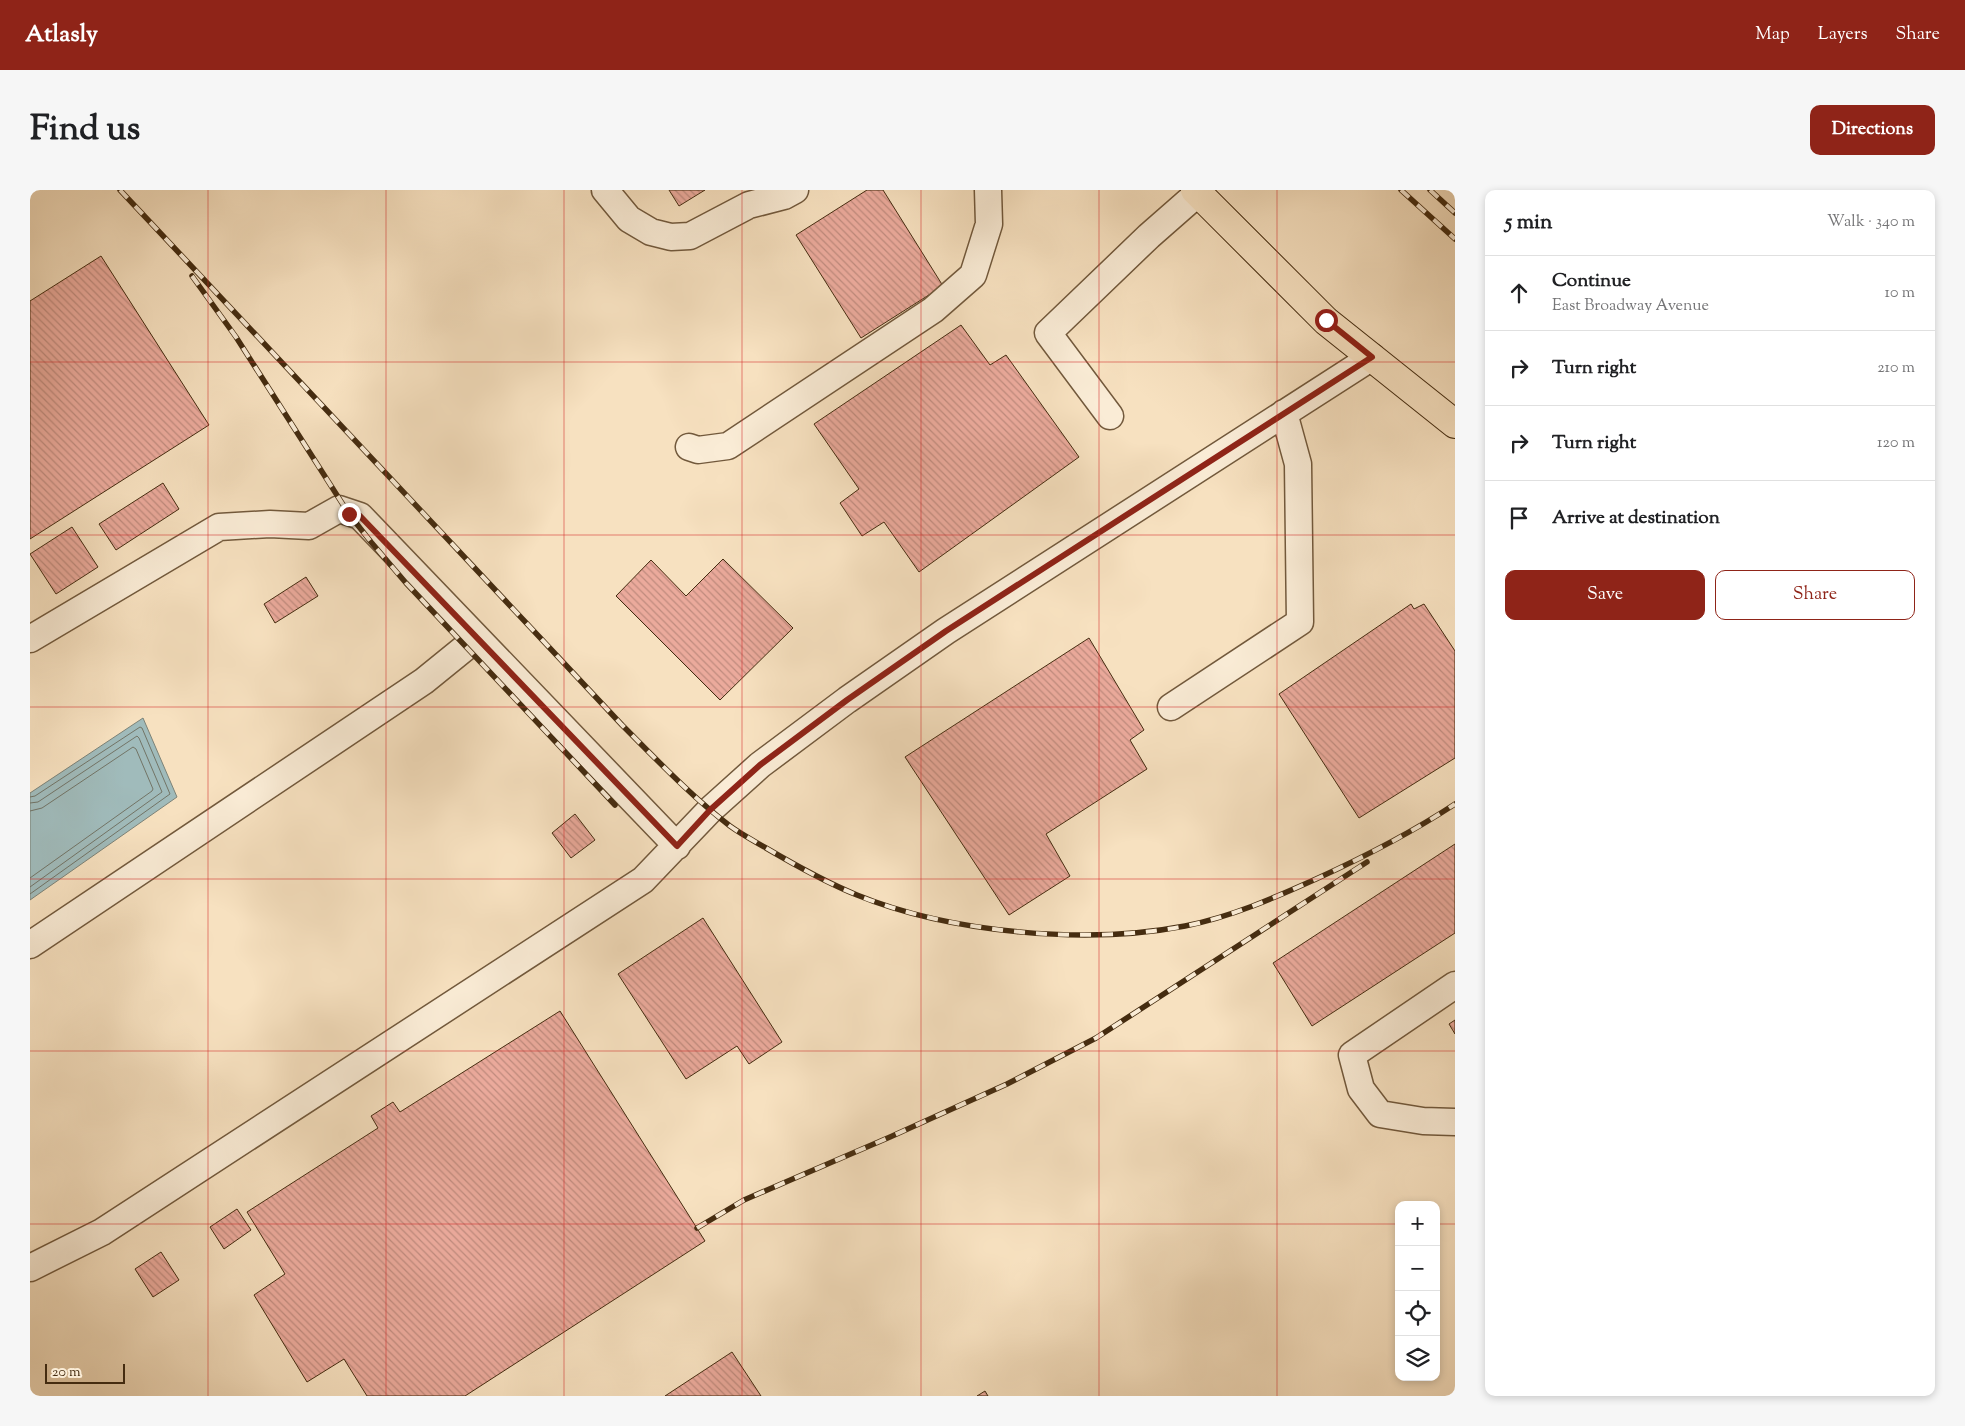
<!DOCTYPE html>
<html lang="en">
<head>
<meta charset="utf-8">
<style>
	body { margin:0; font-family:"Sorts Mill Goudy",serif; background:#f6f6f6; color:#202124 }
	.controls { position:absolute; right:15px; bottom:15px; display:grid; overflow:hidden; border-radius:10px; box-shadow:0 2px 8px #0003 }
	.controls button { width:45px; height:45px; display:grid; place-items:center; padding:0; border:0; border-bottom:1px solid #e0e0e0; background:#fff; color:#202124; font:25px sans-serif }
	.scale { position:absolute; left:15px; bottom:12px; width:80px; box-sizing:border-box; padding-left:5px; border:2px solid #452c10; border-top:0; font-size:14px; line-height:18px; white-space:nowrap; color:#452c10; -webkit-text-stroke:4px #faecd6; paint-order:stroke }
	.stop { position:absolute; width:15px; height:15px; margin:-11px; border:4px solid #8f2418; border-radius:50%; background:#fff }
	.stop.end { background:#8f2418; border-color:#fff; box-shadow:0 1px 5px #0008 }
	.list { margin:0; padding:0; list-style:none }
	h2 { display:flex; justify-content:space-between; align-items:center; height:65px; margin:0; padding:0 20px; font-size:21px }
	h2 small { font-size:16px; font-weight:400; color:#757577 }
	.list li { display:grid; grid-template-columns:32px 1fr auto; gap:15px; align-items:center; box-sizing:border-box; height:75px; padding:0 20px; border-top:1px solid #e0e0e0 }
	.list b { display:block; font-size:19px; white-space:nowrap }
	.list p { margin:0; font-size:16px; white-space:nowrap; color:#757577 }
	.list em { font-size:16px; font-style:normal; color:#757577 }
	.actions { display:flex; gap:10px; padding:15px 20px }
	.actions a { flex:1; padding:11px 0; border:1px solid #8f2418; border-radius:10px; text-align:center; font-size:18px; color:#8f2418 }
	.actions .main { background:#8f2418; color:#fff }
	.icon { flex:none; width:28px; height:28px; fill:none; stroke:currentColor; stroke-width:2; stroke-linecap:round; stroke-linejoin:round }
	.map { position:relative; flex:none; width:1425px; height:1206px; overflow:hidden; border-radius:10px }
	header { display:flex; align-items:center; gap:30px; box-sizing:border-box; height:70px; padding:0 25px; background:#8f2418; color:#fff }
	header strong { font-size:24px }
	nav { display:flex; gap:28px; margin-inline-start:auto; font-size:18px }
	.intro { display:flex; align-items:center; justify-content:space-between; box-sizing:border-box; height:120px; padding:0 30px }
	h1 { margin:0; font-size:35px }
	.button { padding:12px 22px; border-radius:10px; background:#8f2418; color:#fff; font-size:18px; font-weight:700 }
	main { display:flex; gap:30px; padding:0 30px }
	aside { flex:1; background:#fff; border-radius:10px; box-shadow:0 2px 8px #0003 }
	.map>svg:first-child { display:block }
</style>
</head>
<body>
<header>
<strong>Atlasly</strong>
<nav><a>Map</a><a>Layers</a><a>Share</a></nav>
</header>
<div class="intro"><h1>Find us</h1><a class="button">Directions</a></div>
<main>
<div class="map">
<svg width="1425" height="1206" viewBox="0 0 1425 1206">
	<defs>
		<pattern id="building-back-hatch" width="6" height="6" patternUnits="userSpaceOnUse" patternTransform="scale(1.25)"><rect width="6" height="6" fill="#ebaa9c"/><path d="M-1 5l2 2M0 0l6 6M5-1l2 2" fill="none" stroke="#c08b7e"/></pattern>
	</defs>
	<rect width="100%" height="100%" fill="#f7e1c0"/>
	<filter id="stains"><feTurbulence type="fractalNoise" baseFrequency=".004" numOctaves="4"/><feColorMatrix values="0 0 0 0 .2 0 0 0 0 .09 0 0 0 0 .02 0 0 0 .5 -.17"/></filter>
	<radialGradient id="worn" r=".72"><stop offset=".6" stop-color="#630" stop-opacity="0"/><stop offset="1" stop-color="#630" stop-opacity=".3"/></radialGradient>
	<!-- water -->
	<path fill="#a0bbbb" stroke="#7c8277" d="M113 528 147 607 0 710V603Z"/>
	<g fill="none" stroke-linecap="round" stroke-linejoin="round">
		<!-- shore -->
		<path stroke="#727466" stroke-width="1" d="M0 607 5 606 110 537 112 538 140 604 0 704
			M0 613 8 612 107 546 109 548 132 602 0 697
			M0 621 12 618 103 557 106 559 123 599 122 601 0 688"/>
	</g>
	<!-- building -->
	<path fill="url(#building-back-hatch)" stroke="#452c10" d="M639 0H675L649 16Z
		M837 0H853L913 96 831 148 766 45Z
		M71 66 179 235 0 349V111Z
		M931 135 960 175 976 165 1049 267 889 382 854 332 832 346 810 313 829 299 784 234Z
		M133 293 149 319 86 360 69 334Z
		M42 337 68 377 26 404 0 364Z
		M693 369 763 438 690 510 586 406 621 370 656 406Z
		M276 387 288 406 245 433 234 414Z
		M1381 414 1384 419 1394 414 1425 461V568L1329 628 1249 504Z
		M1059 448 1114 540 1100 550 1117 579 1016 644 1040 686 979 725 875 567Z
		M545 624 565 650 541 668 522 643Z
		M1425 654V743L1282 836 1243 773Z
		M673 728 752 852 719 874 707 856 656 889 588 784Z
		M530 821 675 1051 435 1206H337L314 1169 277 1192 224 1105 255 1084 217 1022 348 938 341 926 363 912 370 922Z
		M1425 830V844L1419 834Z
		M207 1019 221 1040 194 1059 180 1037Z
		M131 1062 149 1090 123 1107 105 1079Z
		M702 1162 731 1206H635Z
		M955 1201 958 1206H947Z"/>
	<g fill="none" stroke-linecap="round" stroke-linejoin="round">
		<defs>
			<path id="minor" d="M575 0 599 29 621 42 641 47 660 46 719 15 754 6 765 0
				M1080 226 1018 143 1119 46 1168 3
				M659 257 668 260 698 256 903 120 943 85 959 34 958 0
				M0 449 189 337 240 334 279 336 309 319 330 326 647 656
				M1141 517 1270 432 1268 274 1254 223
				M0 755 394 491 447 448
				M1425 795 1322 865 1331 899 1350 924 1393 931 1425 932
				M0 1078 72 1042 613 690 680 620 730 575 817 510 916 441 1342 167"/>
			<path id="major" d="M1165 0 1296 131 1425 234"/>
		</defs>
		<!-- minor casing -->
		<use href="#minor" stroke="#72593c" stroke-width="29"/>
		<!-- major casing -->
		<use href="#major" stroke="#452c10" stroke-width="30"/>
		<!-- minor -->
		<use href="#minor" stroke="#faecd6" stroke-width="26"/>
		<!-- major -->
		<use href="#major" stroke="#f7e1c0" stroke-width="28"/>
		<defs>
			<path id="rail" d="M90 0 592 535C627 570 661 606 700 636 711 644 724 651 736 658 765 675 795 692 827 705 920 743 1057 755 1155 736 1201 727 1244 708 1286 689 1334 667 1381 643 1425 614
				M1371 0 1425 49
				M1400 0 1425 23
				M162 86 206 147 319 324 341 352 376 393 585 615
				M667 1038 714 1010 860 947 977 894 1066 848 1337 672"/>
		</defs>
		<!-- rail casing -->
		<use href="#rail" stroke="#452c10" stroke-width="5.5"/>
		<!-- rail -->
		<use href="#rail" stroke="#faecd6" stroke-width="4" stroke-dasharray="11" stroke-linecap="butt"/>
	</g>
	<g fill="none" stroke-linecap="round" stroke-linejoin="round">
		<!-- route -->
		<path stroke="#8f2418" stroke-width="6" d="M319 324 330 326 647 656 680 620 730 575 817 510 916 441 1342 167 1296 130"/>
	</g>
	<!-- grid -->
	<path fill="none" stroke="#d62828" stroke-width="1" stroke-opacity="0.55" d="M178 0V1206M356 0V1206M534 0V1206M712 0V1206M891 0V1206M1069 0V1206M1247 0V1206M0 172H1425M0 345H1425M0 517H1425M0 689H1425M0 861H1425M0 1034H1369M1406 1034H1425"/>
	<rect width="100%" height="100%" filter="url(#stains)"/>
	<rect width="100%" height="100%" fill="url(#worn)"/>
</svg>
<div class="controls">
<button>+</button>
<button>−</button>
<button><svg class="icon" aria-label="locate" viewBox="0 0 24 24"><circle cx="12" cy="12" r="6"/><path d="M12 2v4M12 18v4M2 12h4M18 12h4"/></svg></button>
<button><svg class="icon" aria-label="layers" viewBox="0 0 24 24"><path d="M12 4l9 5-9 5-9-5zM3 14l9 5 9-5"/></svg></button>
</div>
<div class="scale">20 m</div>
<div class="stop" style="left:1296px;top:130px"></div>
<div class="stop end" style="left:319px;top:324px"></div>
</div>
<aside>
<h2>5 min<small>Walk · 340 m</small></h2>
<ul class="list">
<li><svg class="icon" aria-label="ahead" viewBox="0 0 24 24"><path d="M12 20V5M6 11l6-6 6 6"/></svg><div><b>Continue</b><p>East Broadway Avenue</p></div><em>10 m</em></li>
<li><svg class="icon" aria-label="right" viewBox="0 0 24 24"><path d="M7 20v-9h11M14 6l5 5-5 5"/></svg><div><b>Turn right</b></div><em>210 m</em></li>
<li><svg class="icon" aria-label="right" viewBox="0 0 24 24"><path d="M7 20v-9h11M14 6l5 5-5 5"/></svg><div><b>Turn right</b></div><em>120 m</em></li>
<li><svg class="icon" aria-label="arrive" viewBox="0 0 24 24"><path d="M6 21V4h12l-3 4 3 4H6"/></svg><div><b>Arrive at destination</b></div></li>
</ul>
<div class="actions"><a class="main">Save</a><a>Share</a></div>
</aside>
</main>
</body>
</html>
